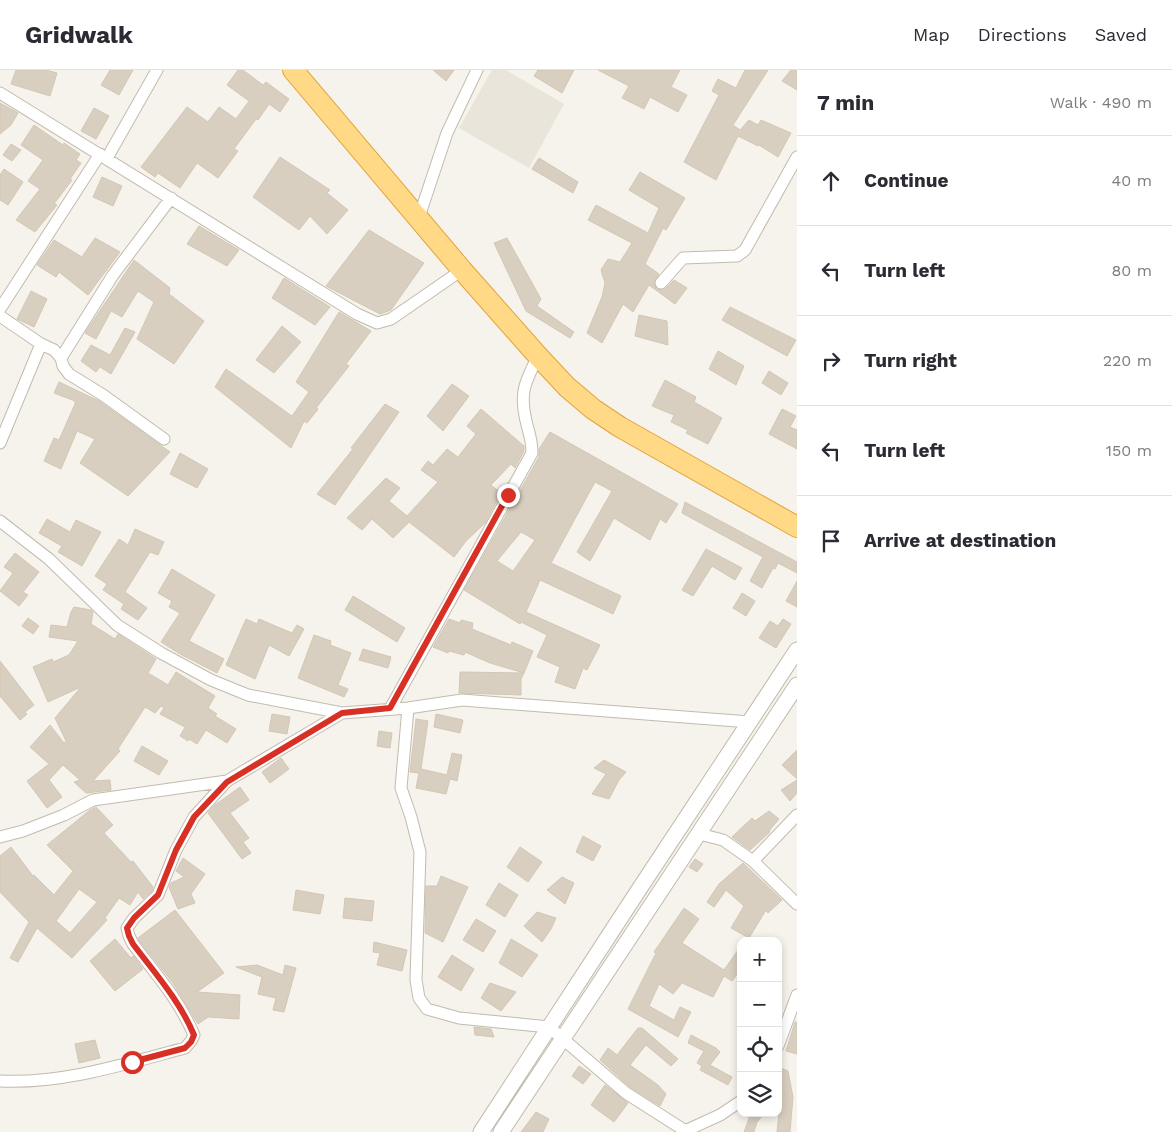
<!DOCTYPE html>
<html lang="en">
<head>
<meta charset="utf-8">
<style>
	body { margin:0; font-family:"Work Sans",sans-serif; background:#f2f2f3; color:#2b2b33 }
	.controls { position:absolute; right:15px; bottom:15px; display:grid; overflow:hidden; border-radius:10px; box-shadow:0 2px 8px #0003 }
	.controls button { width:45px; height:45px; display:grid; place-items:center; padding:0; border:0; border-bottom:1px solid #e1e1e2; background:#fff; color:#2b2b33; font:25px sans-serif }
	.stop { position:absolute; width:15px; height:15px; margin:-11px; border:4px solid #d93025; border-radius:50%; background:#fff }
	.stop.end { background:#d93025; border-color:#fff; box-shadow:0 1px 5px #0008 }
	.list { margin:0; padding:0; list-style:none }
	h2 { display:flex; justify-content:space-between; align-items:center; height:65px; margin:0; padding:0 20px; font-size:21px }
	h2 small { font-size:16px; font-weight:400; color:#7c7c81 }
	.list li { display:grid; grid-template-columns:32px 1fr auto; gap:15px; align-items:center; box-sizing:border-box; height:90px; padding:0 20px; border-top:1px solid #e1e1e2 }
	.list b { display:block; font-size:19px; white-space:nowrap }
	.list em { font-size:16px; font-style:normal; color:#7c7c81 }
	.icon { flex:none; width:28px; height:28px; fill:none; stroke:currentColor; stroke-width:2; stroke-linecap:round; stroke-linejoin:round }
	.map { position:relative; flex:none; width:797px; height:1062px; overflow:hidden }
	header { display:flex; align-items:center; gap:30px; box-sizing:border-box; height:70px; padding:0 25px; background:#fff; border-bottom:1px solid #e1e1e2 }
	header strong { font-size:24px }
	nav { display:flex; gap:28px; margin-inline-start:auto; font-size:18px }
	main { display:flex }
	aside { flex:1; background:#fff }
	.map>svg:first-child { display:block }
</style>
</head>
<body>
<header>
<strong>Gridwalk</strong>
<nav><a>Map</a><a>Directions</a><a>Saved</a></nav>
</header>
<main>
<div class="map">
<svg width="797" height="1062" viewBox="0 0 797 1062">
	<rect width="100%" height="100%" fill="#f6f3ec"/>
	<!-- residential -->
	<path fill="#eae5da" d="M492 0H506L564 34 529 98 459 58Z"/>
	<!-- building -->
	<path fill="#d8cfc1" stroke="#d3c7b4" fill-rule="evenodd" d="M16 0H46L57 3 50 26 11 14Z
		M110 0H133L119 25 101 15Z
		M238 0H243L263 15 266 12 289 29 280 42 269 34 258 50 256 49 234 79 238 81 218 108 197 93 180 118 158 103 155 107 141 97 187 37 208 52 219 37 236 49 249 31 227 15Z
		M433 0H454L446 11Z
		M538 0H574L562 23 534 6Z
		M598 0H680L671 17 687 25 678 42 650 27 644 39 622 28 629 16Z
		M745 0H768L733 55 740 60 749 50 758 55 761 50 791 63 778 87 759 75 758 76 738 66 716 110 684 92 719 25 712 21 718 9 736 18Z
		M791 0H797V20L782 11Z
		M0 33 18 43 11 55 0 64Z
		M94 38 109 46 96 69 81 61Z
		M34 55 63 75 64 73 80 84 76 90 81 93 70 109 72 110 54 134 57 135 35 162 16 150 40 119 28 111 43 90 21 75Z
		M11 74 21 80 12 91 3 85Z
		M280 87 330 120 327 123 348 140 327 164 310 146 299 160 253 127Z
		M539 88 578 112 573 123 532 99Z
		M4 99 23 112 8 135 0 130V105Z
		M640 102 685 128 666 160 663 158 645 194 659 204 654 212 656 219 664 220 674 210 687 218 675 234 649 215 633 242 623 234 602 273 587 263 602 227 605 213 601 200 608 189 620 192 632 173 588 150 596 135 648 163 659 138 629 120Z
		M102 107 122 116 113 136 93 127Z
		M199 156 239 180 227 196 187 174Z
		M369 160 424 193 391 240 380 244 326 216Z
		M95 168 120 182 88 225 59 202 56 207 37 195 54 170 82 187Z
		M507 168 541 229 537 236 574 262 570 268 526 241 494 173Z
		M134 190 170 218 169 224 204 251 174 294 137 269 154 232 138 221 122 247 111 241 96 269 85 263Z
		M284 208 330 237 315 255 272 228Z
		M31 221 47 229 34 257 17 249Z
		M730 237 796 270 787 286 722 250Z
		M339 242 371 261 346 294 349 296 316 338 318 339 307 353 304 351 291 378 215 317 226 299 292 346 309 322 296 312Z
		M639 245 667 251 668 275 635 266Z
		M282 256 301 272 274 303 256 290Z
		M125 258 135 262 111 304 100 297 96 302 81 291 91 275 110 285Z
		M718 281 744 296 736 315 709 299Z
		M769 301 788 313 781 325 762 313Z
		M665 310 696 327 694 332 722 348 708 374 686 363 688 360 671 352 674 345 652 336Z
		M59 312 99 331 170 382 128 426 80 393 95 369 77 361 61 399 44 391 54 368 59 370 75 334V331L54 323Z
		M452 314 469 326 443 361 427 346Z
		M385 334 399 342 335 435 317 424 353 379 351 378Z
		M481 339 524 376V381L515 398 511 394 491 415 501 423 485 453 466 471 454 487 409 452 393 468 372 449 362 460 347 448 386 408 400 418 389 431 407 446 438 412 421 400 428 391 433 395 447 379 458 387 476 364 467 356Z
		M782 339 796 346 790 357 797 360V379L769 364Z
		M550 362 678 434 666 453 660 449 650 470 614 448 590 491 577 482 612 421 595 412 551 493 621 526 613 544 540 510 526 542 600 575 587 600 583 598 575 619 555 612 560 597 537 587 547 565 521 552 520 554 464 520 539 387V379ZM521 462 535 470 513 501 497 491Z
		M180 383 208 399 197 418 170 404Z
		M685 432 797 492V503L778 493 775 499 773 498 762 518 750 511 763 487 682 443Z
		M47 449 70 462 76 450 101 462 82 496 58 482 62 476 39 463Z
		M135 459 164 472 158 485 150 482 125 522 147 538 138 550 121 539 124 534 103 520 107 514 95 506 119 469 128 475Z
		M706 479 742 498 735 510 712 496 693 526 682 520Z
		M15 483 39 502 23 522 28 525 19 536 0 521 13 503 4 497Z
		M172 499 215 525 189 571 224 589 217 603 180 584 161 572 180 543 169 537 172 531 158 523Z
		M797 511V537L786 531Z
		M742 523 755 531 746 546 733 538Z
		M353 526 405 558 397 572 345 540Z
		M74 537 91 540 93 542 91 554 115 569 118 564 156 589 148 603 168 615 176 602 215 626 208 638 217 644 215 646 236 659 227 673 206 660 197 674 189 669 188 671 180 666 185 657 160 644 164 638 161 636 155 643 145 637 118 679 120 681 93 711 110 710 111 720 86 723 74 712 80 710 63 695 49 710 62 727 47 738 27 711 49 694 30 677 50 655 64 673 66 671 55 648 81 617 48 632 33 597 52 589 53 592 69 585 78 571 49 567 51 555 67 557 71 542Z
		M28 548 39 556 33 564 22 556Z
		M246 549 257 554 259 549 292 563 297 555 304 559 289 586 269 575 255 609 226 595Z
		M449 549 460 553 461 550 473 553 472 559 511 575 512 572 533 581 524 603 490 593 465 582 464 585 449 581 448 583 433 577Z
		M783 549 791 554 776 578 759 568 770 551 778 556Z
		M314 565 331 571 330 575 351 583 338 615 348 619 344 627 298 608Z
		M363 579 391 587 388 598 359 590Z
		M0 591 34 635 25 642 27 644 20 650 0 626Z
		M460 602 524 603 521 609V625L459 623Z
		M272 644 290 647 287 664 269 661Z
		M436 644 463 650 460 663 434 657Z
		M416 649 428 651 421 699 447 705 452 683 462 685 457 711 450 709 446 724 416 718 419 703 410 702Z
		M379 661 392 663 390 678 377 676Z
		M142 676 168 691 159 705 134 691Z
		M797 680V709L782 695Z
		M281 688 289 699 270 713 262 702Z
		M604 690 626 702 619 710 609 729 592 724 606 704 594 698Z
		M797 710V723L790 731 781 720Z
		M240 717 249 730 230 743 249 768 243 772 251 783 242 789 208 743 215 735Z
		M96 737 113 755 104 763 131 792 133 791 153 817 152 821 143 829 138 822 130 835 119 828 105 848 107 850 72 888 37 858 18 892 10 888 29 852 0 822V786L11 777 33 806 34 805 54 825 73 801 47 775 90 740ZM79 819 97 832 70 863 56 851Z
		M769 741 779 749 769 761 770 762 750 780 732 767 752 748 755 751Z
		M583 766 601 776 593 791 576 782Z
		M520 777 542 792 528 812 507 797Z
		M183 788 205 804 191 824 195 833 178 839 169 817 171 813 184 807 176 801Z
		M695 789 703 794 697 802 689 797Z
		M743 793 782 830 768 843 766 840 749 868 731 858 744 836 726 820 714 837 707 832 719 814Z
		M441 806 468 817 443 872 425 863 426 816H437Z
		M562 807 574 813 565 834 547 820Z
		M499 813 518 825 505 847 486 835Z
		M296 820 324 825 320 844 293 840Z
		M345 828 374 831 372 851 343 848Z
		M684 838 699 849 682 873 724 900 741 876V899L732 911 724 906 713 927 682 913 673 924 659 914 649 936 674 950 680 937 691 942 678 967 628 939 656 883 654 882Z
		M175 840 224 903 197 922 240 925 239 949 208 947 198 954 173 913 139 870 138 868Z
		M537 842 556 848 551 859 542 872 524 856Z
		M476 849 496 861 483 882 463 870Z
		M115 869 131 888 133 886 143 899 115 921 90 891Z
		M511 869 538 885 522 907 499 893Z
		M374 872 407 880 402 901 377 895 380 883 373 882Z
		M452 885 474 899 461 921 438 907Z
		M257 895 283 905 285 895 296 898 284 942 273 940 276 928 258 924 262 907 236 897Z
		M490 913 516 922 501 941 481 928Z
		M795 952H797V984L786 981Z
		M474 957 491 959 494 967 475 965Z
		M638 958H642L678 989 671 996 646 975 630 995 658 1015 666 1024 660 1036 630 1017 600 990 608 978 617 985Z
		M691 965 716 978 720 982 710 995 732 1007 728 1015 700 1000 702 996 697 993 704 981 688 973Z
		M95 970 100 988 79 993 75 974Z
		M579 996 591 1004 583 1014 572 1006Z
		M778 997 788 1001 793 1027 790 1062H777L779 1043H781Z
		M605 1015 628 1033 614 1052 591 1035Z
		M536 1042 549 1049 543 1062H521Z
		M751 1043H765L757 1052 754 1062H744Z"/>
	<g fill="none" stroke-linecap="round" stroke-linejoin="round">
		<defs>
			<path id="minor" d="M0 23 357 244 377 253 391 249 462 200
				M107 88 157 0
				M419 147 447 63 477 0
				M661 213 683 188 737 186 745 180 797 87
				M0 239 100 84
				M0 246 41 274 54 280 61 288 63 296 69 304 103 325 164 369
				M61 288 113 205 171 128
				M0 373 41 274
				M0 451 49 489 117 555 161 583 211 610 248 625 342 643 408 638 462 630 750 652
				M408 638 401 718 411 747 420 782 416 910 419 928 427 939 459 948 549 957 626 1023 687 1062
				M390 639 532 383C532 372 530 365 527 355 519 324 524 314 538 286
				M699 764 723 770 753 791 797 834
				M0 767 23 761 64 745 93 730 227 711
				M753 791 797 745
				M778 976 797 925
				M0 1011C63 1014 125 994 185 978L191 971 194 965C180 931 155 903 133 874L129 866 127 858 134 848 158 825 176 780 194 747 227 711 342 643
				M685 1061 720 1045 741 1031"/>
			<path id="tertiary" d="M481 1062 638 821 797 580
				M501 1062 797 615"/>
			<path id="trunk" d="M293 0 462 200 538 286 567 317 593 339 620 357 797 457"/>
		</defs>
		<!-- minor casing -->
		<use href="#minor" stroke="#c2bbae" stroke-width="13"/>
		<!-- tertiary casing -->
		<use href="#tertiary" stroke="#c2bbae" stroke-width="17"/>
		<!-- trunk casing -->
		<use href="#trunk" stroke="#e0a43c" stroke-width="22"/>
		<!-- minor -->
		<use href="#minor" stroke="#fff" stroke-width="11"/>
		<!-- tertiary -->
		<use href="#tertiary" stroke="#fff" stroke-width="15"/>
		<!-- trunk -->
		<use href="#trunk" stroke="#ffd985" stroke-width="20"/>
	</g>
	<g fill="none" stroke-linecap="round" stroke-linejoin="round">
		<!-- route -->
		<path stroke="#d93025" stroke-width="6" d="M132 992 185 978 191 972 194 965C180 931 154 902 133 874L129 866 127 858 134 848 158 825 176 780 194 747 227 712 342 643 390 638 508 425"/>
	</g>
</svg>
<div class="controls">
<button>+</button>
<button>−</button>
<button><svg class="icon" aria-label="locate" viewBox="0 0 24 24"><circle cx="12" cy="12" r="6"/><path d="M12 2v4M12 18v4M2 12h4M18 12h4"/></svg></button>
<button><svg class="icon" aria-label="layers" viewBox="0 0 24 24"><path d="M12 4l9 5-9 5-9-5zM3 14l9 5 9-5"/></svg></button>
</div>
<div class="stop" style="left:132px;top:992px"></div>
<div class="stop end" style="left:508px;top:425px"></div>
</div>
<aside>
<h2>7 min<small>Walk · 490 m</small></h2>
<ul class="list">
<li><svg class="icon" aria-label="ahead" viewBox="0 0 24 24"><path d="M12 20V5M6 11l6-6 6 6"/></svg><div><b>Continue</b></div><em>40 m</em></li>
<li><svg class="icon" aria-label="left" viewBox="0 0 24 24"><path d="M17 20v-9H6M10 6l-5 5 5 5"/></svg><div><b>Turn left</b></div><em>80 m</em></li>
<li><svg class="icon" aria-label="right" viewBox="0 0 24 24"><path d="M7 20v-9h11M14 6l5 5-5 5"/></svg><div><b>Turn right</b></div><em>220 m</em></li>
<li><svg class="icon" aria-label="left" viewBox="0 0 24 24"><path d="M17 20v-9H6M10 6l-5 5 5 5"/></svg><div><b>Turn left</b></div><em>150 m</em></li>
<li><svg class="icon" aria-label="arrive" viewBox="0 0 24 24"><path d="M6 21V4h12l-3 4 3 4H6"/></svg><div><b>Arrive at destination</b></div></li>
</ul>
</aside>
</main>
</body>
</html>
